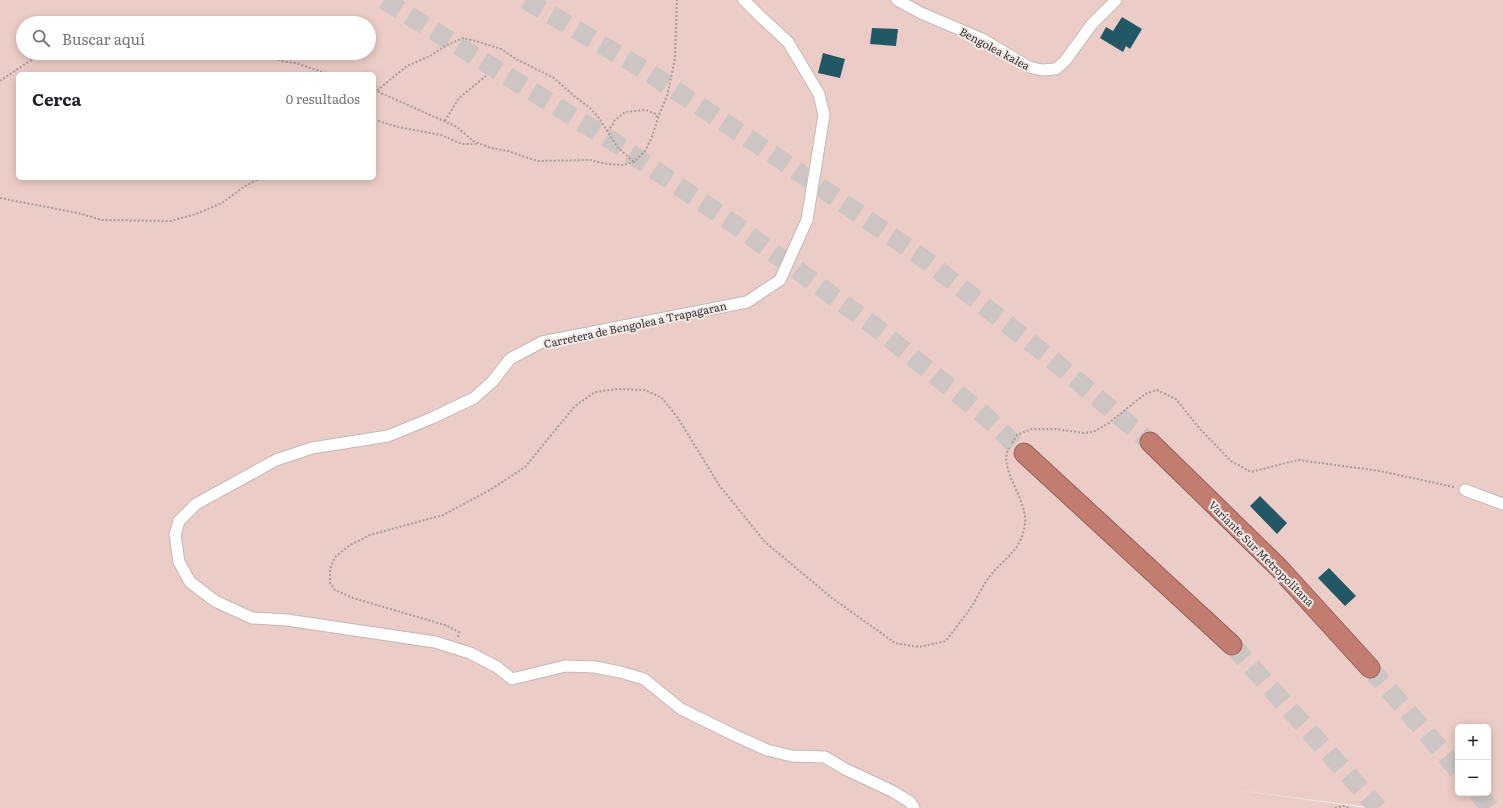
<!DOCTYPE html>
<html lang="es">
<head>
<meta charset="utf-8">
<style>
	body { margin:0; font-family:Literata,serif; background:#f2f2f2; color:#202124 }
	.controls { position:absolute; right:12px; bottom:12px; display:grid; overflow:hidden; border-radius:6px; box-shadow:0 2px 10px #0003 }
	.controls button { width:36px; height:36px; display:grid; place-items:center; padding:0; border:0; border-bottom:1px solid #e0e0e0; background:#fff; color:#202124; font:20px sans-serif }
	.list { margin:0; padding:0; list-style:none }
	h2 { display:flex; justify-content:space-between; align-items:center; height:52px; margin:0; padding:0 16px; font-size:17px }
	h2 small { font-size:13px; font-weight:400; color:#757577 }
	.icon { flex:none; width:22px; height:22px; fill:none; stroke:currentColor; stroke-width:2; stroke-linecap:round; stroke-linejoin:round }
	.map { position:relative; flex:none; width:1503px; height:808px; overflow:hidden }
	.search { position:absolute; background:#fff; box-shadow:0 2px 10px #0003; left:16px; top:16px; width:360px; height:44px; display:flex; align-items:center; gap:10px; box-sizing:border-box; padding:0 14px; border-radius:22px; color:#757577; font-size:15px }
	.panel { position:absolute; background:#fff; box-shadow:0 2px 10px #0003; left:16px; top:72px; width:360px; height:108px; border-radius:6px }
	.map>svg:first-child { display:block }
</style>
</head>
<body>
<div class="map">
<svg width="1503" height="808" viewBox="0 0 1503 808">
	<rect width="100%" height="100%" fill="#f3eae8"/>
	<!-- green -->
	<path fill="#ecccc6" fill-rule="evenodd" d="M0 0H1503V808H1377L1228 789 1366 808H0ZM23 23H369V53H23ZM18 74H374V178H18ZM1458 727H1488V793H1458Z"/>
	<!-- building -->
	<path fill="#225865" d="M1122 17 1142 29 1130 49 1126 46 1123 52 1100 38 1106 27 1113 31Z
		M872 28 898 29 896 46 870 44Z
		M823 53 845 59 840 78 818 73Z
		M1260 496 1287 523 1277 534 1250 506Z
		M1329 568 1356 596 1345 606 1318 578Z"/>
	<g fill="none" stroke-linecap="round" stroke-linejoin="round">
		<!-- highway-tunnel -->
		<path stroke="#cdc5c4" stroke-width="19" stroke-dasharray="19 10" stroke-linecap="butt" d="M384 0 614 142 734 224 874 326 984 415 1024 453
			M526 0 643 69 777 157 927 261 1049 357 1150 442
			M1232 645 1378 808
			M1370 668 1458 770
			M1478 793 1490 808"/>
		<defs>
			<path id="street" d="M744 0 761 17 788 42 819 94 824 115 807 220 780 280 747 302 542 342 510 359 492 382 474 398 432 418 388 436 312 448 276 460 196 504 179 521 175 535 179 562 190 582 215 601 252 618 287 620 435 642 470 653 497 667 512 679 565 666 595 667 620 672 644 679 681 709 736 736 767 750 792 756 825 757 845 769 892 791 910 802 914 808
				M897 0 921 13 982 39 1029 67 1042 70 1056 69 1065 61 1092 24 1116 0
				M1465 490 1503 504"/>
			<path id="highway" d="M1150 442 1278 567 1370 668
				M1024 453 1232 645"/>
		</defs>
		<!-- street casing -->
		<use href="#street" stroke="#c2b8b7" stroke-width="13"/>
		<!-- highway casing -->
		<use href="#highway" stroke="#92625a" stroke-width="21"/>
		<!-- path -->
		<path stroke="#a49d9c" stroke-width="2" stroke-dasharray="2 2" stroke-linecap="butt" d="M268 53 281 61 296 63 322 72 332 74
			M0 81 34 58 38 53
			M374 90 457 127 473 141 491 148 508 151 537 161 590 160 607 164 623 165 634 162 645 151 652 137 659 115 667 96 675 59 677 0
			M374 93 407 66 430 56 445 46 463 38 479 42 501 49 516 59 554 78 574 96 590 108 599 118 618 148 634 162
			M374 121H378L398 127 441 135 462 144H477
			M445 121 459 98 486 76
			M607 131 612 126 614 121 625 112 646 110 656 114 657 118
			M0 198 78 213 102 220 171 221 196 214 222 203 242 188 260 178
			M1012 443 1017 435 1031 429H1056L1084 433 1093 432 1109 423 1145 394 1157 390 1176 399 1200 429 1231 461 1251 472 1298 460 1380 471 1454 487
			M458 637 459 632 445 625 353 598 335 590 330 583V569L335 557 350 545 370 535 443 515 490 490 525 467 575 406 595 392 617 389 645 390 662 398 678 418 719 485 765 542 832 598 895 643 919 647 946 641C954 630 962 620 970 609 976 600 981 589 987 580 1001 559 1022 553 1025 523 1028 500 997 467 1009 448
			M1335 808 1343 806 1351 808"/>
		<!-- street -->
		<use href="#street" stroke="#fff" stroke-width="11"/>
		<!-- highway -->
		<use href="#highway" stroke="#c37c70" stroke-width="19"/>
	</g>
	<g text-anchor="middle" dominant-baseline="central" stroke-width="4" stroke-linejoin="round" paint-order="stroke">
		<!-- street labels -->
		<g font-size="11" fill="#373332" stroke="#f3eae8">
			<text transform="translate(995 48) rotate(28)">Bengolea kalea</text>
			<text transform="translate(635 324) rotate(-12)">Carretera de Bengolea a Trapagaran</text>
			<text transform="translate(1262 553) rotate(45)">Variante Sur Metropolitana</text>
		</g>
	</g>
</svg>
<div class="controls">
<button>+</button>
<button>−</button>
</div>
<div class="search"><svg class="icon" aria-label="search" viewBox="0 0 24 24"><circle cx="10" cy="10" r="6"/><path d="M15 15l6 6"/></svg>Buscar aquí</div>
<section class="panel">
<h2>Cerca<small>0 resultados</small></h2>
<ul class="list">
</ul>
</section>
</div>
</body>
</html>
